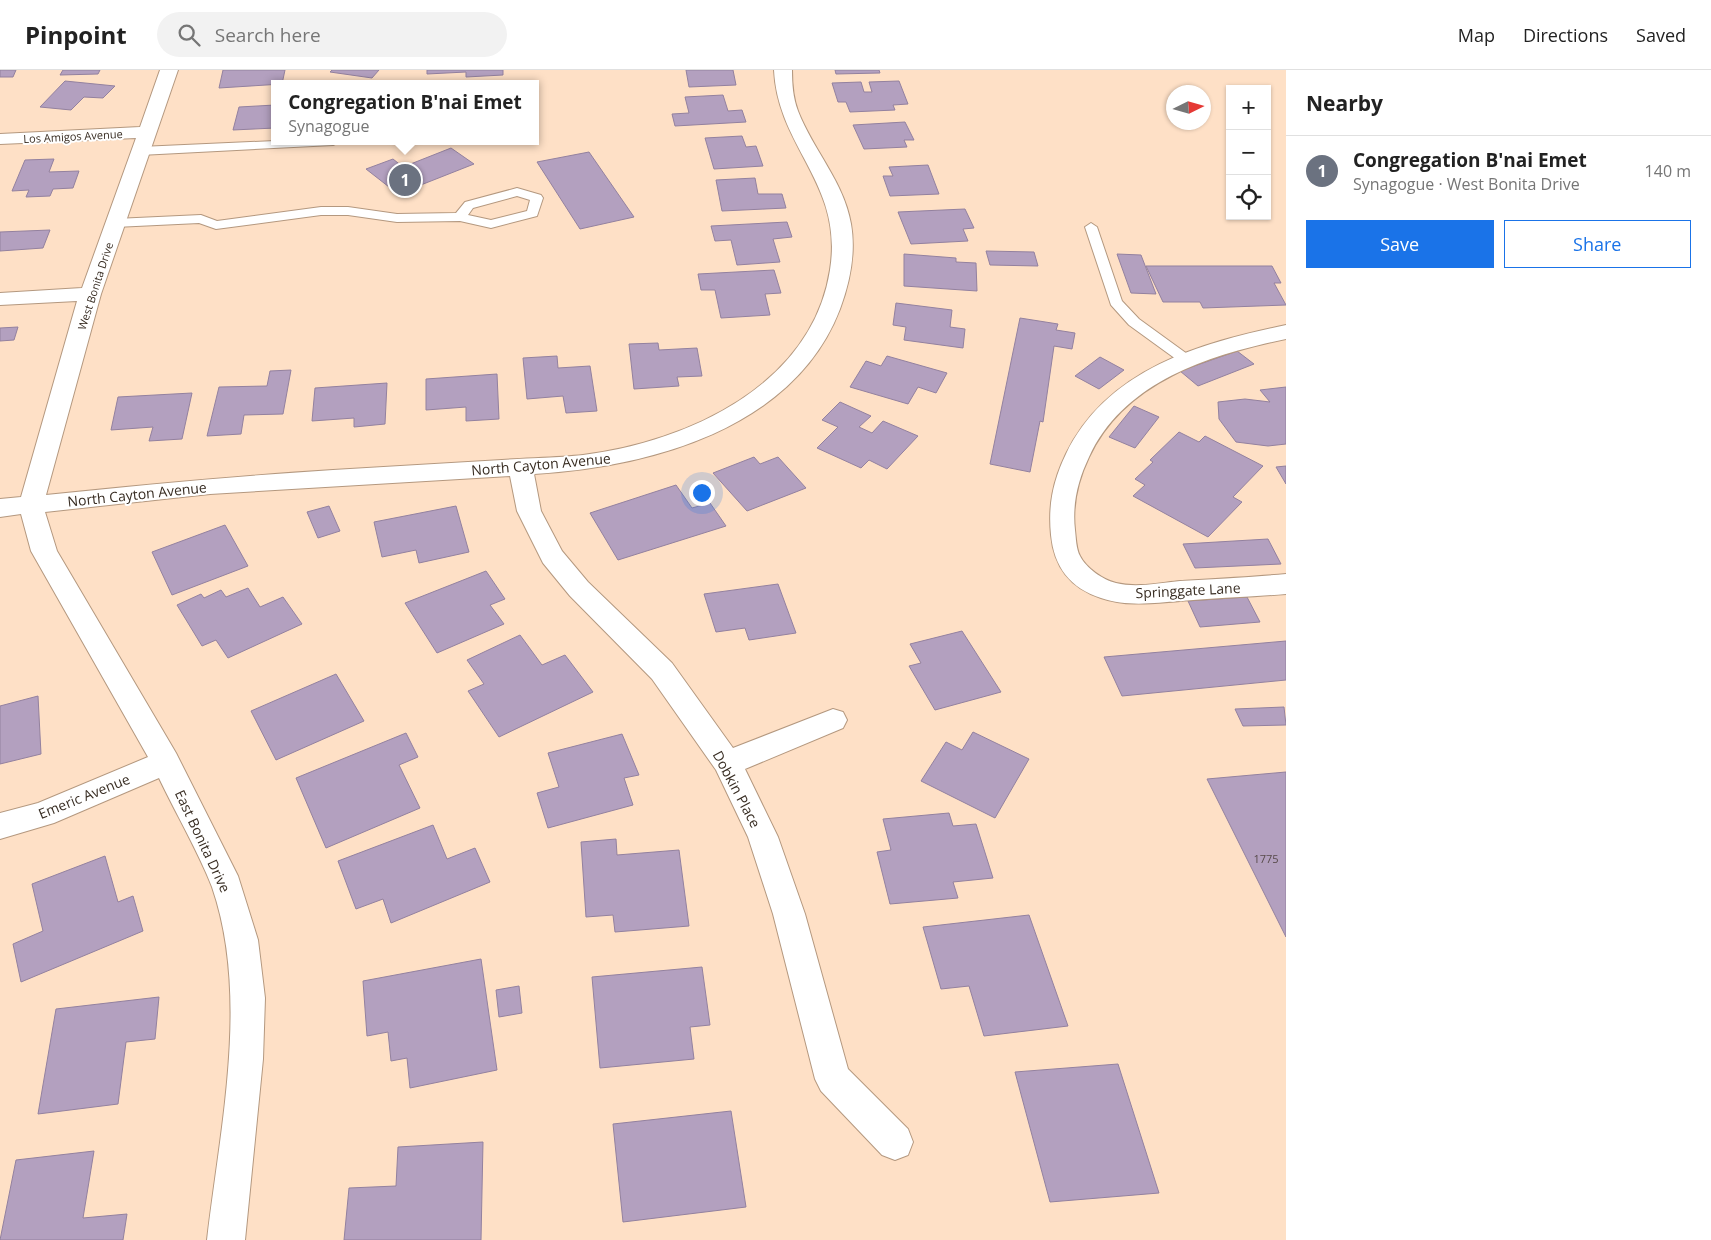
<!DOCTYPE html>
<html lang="en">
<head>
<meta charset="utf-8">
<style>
	body { margin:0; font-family:"Open Sans",sans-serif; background:#f2f2f2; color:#222 }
	.controls { position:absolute; right:15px; top:15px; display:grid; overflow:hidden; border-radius:0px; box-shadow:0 1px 4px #0004 }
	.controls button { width:45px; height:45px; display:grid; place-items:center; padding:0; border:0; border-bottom:1px solid #e0e0e0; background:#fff; color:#222; font:25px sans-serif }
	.compass { position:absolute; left:1166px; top:15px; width:45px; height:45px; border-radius:50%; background:#fff; box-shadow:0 1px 4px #0004; rotate:85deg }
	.you { position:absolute; left:701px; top:422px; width:18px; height:18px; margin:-12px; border:4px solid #fff; border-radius:50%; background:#1a73e8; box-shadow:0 0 0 8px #1a73e833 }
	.badge { display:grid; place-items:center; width:32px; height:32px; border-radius:50%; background:#1a73e8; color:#fff; font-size:16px; font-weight:700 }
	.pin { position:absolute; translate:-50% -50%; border:2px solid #fff; box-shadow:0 1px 5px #0006 }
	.popup { position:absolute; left:271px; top:10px; width:268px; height:65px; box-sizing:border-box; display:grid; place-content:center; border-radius:0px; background:#fff; filter:drop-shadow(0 1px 4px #0005); font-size:16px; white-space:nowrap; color:#767676 }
	.popup b { font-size:19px; color:#222 }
	.popup::after { content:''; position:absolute; left:50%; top:100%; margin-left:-10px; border:10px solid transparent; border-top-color:#fff }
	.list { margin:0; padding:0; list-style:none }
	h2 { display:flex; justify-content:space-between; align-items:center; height:65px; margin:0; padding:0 20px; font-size:21px }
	h2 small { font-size:16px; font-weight:400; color:#767676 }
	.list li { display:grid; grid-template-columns:32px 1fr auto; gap:15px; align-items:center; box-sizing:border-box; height:70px; padding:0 20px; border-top:1px solid #e0e0e0 }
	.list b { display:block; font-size:19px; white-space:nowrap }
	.list p { margin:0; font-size:16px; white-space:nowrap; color:#767676 }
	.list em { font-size:16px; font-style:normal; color:#767676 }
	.actions { display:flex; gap:10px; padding:15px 20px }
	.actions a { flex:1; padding:11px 0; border:1px solid #1a73e8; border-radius:0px; text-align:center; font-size:18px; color:#1a73e8 }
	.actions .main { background:#1a73e8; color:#fff }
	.icon { flex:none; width:28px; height:28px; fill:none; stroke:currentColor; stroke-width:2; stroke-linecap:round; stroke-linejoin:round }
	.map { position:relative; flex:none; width:1286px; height:1170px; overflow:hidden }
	header { display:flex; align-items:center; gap:30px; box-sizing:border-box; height:70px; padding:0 25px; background:#fff; border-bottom:1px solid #e0e0e0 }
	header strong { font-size:24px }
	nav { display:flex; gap:28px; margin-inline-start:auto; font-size:18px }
	.search { width:350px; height:45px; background:#f2f2f2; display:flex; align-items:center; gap:12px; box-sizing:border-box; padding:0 18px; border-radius:28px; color:#767676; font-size:19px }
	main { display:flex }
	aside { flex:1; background:#fff }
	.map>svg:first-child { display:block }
</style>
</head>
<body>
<header>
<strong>Pinpoint</strong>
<div class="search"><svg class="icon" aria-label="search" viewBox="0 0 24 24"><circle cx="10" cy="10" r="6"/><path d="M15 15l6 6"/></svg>Search here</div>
<nav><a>Map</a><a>Directions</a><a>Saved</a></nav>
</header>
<main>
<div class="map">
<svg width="1286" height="1170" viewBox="0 0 1286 1170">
	<rect width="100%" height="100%" fill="#fee0c6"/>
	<!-- building -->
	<path fill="#b3a0bf" stroke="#93819f" d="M0 0H16L13 7H0Z
		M63 0H100L98 4 60 5Z
		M223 0H285L282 14 219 18Z
		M332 0H379L372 8 330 2Z
		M427 0H503V5L466 7V2L427 4Z
		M686 0H733L736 15 689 17Z
		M835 0H879L880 3 836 4Z
		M65 11 115 16 103 28 84 27 71 40 40 37Z
		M899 11 908 34 893 35 895 40 850 42 846 32H838L832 13 861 12 864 22H872L869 12Z
		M723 25 728 41 742 40 746 52 675 56 672 44 689 43 685 27Z
		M275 35V58L233 60 239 37Z
		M905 52 914 70H904L907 77 864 79 853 55Z
		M742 66 746 77 756 76 763 96 714 99 705 68Z
		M451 78 474 94 398 124 366 99 393 89 403 97Z
		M589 82 634 147 580 159 537 92Z
		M54 89 49 102 79 101 73 118 53 119 50 126 26 127 29 120 12 121 25 90Z
		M928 95 939 124 890 126 883 106H893L889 97Z
		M755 108 758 124H782L786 138 722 141 716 110Z
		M965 139 974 158 963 159 968 171 911 174 898 142Z
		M787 152 792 167 773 169 780 192 737 195 731 170 715 171 711 156Z
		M50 160 43 178 0 181V162Z
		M986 181 1034 182 1038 196 990 195Z
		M904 184 956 188V192L976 193 977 221 904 216Z
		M1117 184 1141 185 1156 224 1131 223Z
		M1146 196H1272L1281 213H1274L1286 235 1203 238 1200 232H1163Z
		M774 200 781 223 765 224 770 245 721 248 715 220H701L698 204Z
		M896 233 952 240 950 257 965 259 963 278 904 270 906 257 893 255Z
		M1020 248 1058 254 1056 260 1075 263 1072 279 1054 276 1043 352 1040 351 1030 402 990 394Z
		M18 257 14 270 0 271V258Z
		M658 273 659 280 697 278 702 306 677 307 679 316 634 319 629 274Z
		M1237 281 1254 294 1198 316 1180 301Z
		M557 286 558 298 590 296 597 341 566 343 563 326 527 329 523 288Z
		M887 286 947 303 936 323 918 317 908 334 850 317 866 291 881 296Z
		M1100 287 1124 300 1099 319 1075 306Z
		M291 300 283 344 244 345 241 364 207 366 219 317 267 316 270 301Z
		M497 304 499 349 466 351V337L426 340V309Z
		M387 313 385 354 354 357V348L312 351 315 318Z
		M1286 317V374L1268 376 1236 372 1219 349 1218 332 1245 329 1270 332 1260 320Z
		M192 323 182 369 149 371 153 357 111 360 118 327Z
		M840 332 871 346 859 357 872 363 883 351 918 366 887 399 869 390 861 398 817 378 838 357 822 350Z
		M1134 336 1159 347 1135 378 1109 367Z
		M1179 362 1199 372 1205 366 1263 396 1233 427 1242 432 1208 467 1133 426 1145 415 1135 409 1153 392 1150 390Z
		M754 387 760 394 778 387 806 418 747 441 713 403Z
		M1286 396V414L1276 397Z
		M676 415 692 438 710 433 726 456 618 490 590 443Z
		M329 436 340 461 318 468 307 442Z
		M456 436 469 482 419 493 416 480 382 487 374 452Z
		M225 455 248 496 172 525 152 482Z
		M1268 469 1281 494 1195 498 1183 474Z
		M486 501 505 529 490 535 504 554 437 583 405 533Z
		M778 514 796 563 749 570 745 558 716 562 704 524Z
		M248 518 260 537 283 527 302 554 228 588 216 570 202 576 177 535 201 524 204 528 221 520 226 527Z
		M1247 527 1260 552 1200 557 1188 531Z
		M962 561 1001 622 935 640 909 596 921 593 910 574Z
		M520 565 542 595 565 585 593 622 499 667 468 621 484 614 467 590Z
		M1286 571V610L1122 626 1104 587Z
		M336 604 364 651 276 690 251 641Z
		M38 626 41 684 0 694V636Z
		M1284 637 1286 655 1243 656 1235 639Z
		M973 662 1029 689 995 748 921 711 946 672 962 680Z
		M406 663 418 687 399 695 420 738 326 778 296 708Z
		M622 664 639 705 624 708 633 735 548 758 537 723 559 717 548 683Z
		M1286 702V867L1207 709Z
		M949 743 953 756 976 754 993 808 953 812 958 828 890 834 877 782 891 780 883 749Z
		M433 755 447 789 475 778 490 812 391 853 383 829 356 839 338 791Z
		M616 769 617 785 679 780 689 856 615 862 613 845 586 847 581 772Z
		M105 786 118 832 133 826 143 861 21 912 13 874 43 861 32 814Z
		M1029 845 1068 956 984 966 969 916 941 919 923 857Z
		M481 889 497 1000 410 1018 407 988 391 991 388 962 367 966 363 911Z
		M702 897 710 955 690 957 694 989 600 998 592 907Z
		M519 916 522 943 499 947 496 920Z
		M159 927 155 969 126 972 118 1034 38 1044 56 939Z
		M1118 994 1159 1123 1050 1132 1015 1002Z
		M731 1041 746 1137 623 1152 613 1054Z
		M483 1072 481 1170H344L349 1118 396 1116 398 1077Z
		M94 1081 83 1148 127 1144 123 1170H0L16 1090Z"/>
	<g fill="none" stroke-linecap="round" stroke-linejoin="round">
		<defs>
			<path id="lane" d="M275 71 339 72 333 75 140 85 134 81 140 77Z
				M517 118 541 125 543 128 537 146 491 158 460 151 397 152 348 145H321L216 159 199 153 115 157 109 153 115 149 201 145 217 151 321 137H348L397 144 456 143 465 132ZM517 126 530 130 527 141 491 150 468 145 473 138Z
				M1091 153 1097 157 1122 231 1139 249 1190 286 1192 289 1190 292H1180L1129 255 1111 235 1085 157Z"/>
			<path id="street" d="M160 0H178L101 224 46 425C142 415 237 406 333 400 389 397 445 393 502 390 528 388 556 388 583 385 688 372 812 315 830 200 844 113 778 79 774 0H792C792 14 793 28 798 41 813 80 844 112 851 154 856 183 850 212 840 239 794 359 650 397 534 404L541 441 562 481 588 512 672 593 733 678 833 639 843 642 847 650 843 658 745 699 778 767 805 844 848 999 908 1059 913 1072 908 1085 895 1090 882 1085 821 1021 815 1009 773 844 748 767 716 700 652 609 570 526 543 493 517 441 510 406 210 424 45 442 57 481 176 683 238 806 258 870 265 928 263 989 245 1170H207C220 1058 250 927 212 817 199 783 175 742 159 708L54 753 0 769V743L38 733 148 687 31 481 21 444 0 447V429L21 427 77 231 0 235V223L82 218 136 68 0 74V64L140 57Z
				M1286 255V269C1210 285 1124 311 1089 387 1078 410 1072 434 1075 460 1076 468 1076 479 1080 486 1086 498 1103 510 1116 513 1136 518 1159 513 1180 511 1215 509 1251 507 1286 504V524C1251 527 1215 528 1180 531 1153 533 1128 537 1101 528 1070 518 1054 497 1051 465 1048 435 1053 411 1066 384 1107 299 1200 273 1286 255Z"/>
		</defs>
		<!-- lane casing -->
		<use href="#lane" stroke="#b4987f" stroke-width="2"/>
		<!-- street casing -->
		<use href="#street" stroke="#b4987f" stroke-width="2"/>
		<!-- lane -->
		<use href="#lane" fill="#fff" fill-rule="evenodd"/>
		<!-- street -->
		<use href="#street" fill="#fff" fill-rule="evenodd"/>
	</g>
	<g text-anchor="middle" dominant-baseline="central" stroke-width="4" stroke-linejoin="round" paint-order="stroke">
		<!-- far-street labels -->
		<g font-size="11" fill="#382d23" stroke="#fff">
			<text transform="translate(73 66) rotate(-3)">Los Amigos Avenue</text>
			<text transform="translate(95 216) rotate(-72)">West Bonita Drive</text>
		</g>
		<!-- number labels -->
		<g font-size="11" fill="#574a4a">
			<text x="1266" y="788">1775</text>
		</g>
		<!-- street labels -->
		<g font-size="14" fill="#382d23" stroke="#fff">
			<text transform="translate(541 394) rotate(-5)">North Cayton Avenue</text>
			<text transform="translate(137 424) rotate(-6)">North Cayton Avenue</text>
			<text transform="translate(1188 520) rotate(-3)">Springgate Lane</text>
			<text transform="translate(737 719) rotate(62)">Dobkin Place</text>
			<text transform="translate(84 726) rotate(-22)">Emeric Avenue</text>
			<text transform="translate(203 771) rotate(65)">East Bonita Drive</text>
		</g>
	</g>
</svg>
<div class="controls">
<button>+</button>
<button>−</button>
<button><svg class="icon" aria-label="locate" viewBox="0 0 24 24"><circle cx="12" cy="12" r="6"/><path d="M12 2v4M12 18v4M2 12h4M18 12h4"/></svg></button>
</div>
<svg class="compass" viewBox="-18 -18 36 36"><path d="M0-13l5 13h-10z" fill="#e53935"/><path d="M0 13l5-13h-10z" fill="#767676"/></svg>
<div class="you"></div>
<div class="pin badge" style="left:405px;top:110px;background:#6b7280">1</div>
<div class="popup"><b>Congregation B'nai Emet</b>Synagogue</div>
</div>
<aside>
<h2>Nearby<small></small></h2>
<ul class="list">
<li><span class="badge" style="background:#6b7280">1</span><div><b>Congregation B'nai Emet</b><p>Synagogue · West Bonita Drive</p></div><em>140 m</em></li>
</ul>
<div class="actions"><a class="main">Save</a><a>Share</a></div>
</aside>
</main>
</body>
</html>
